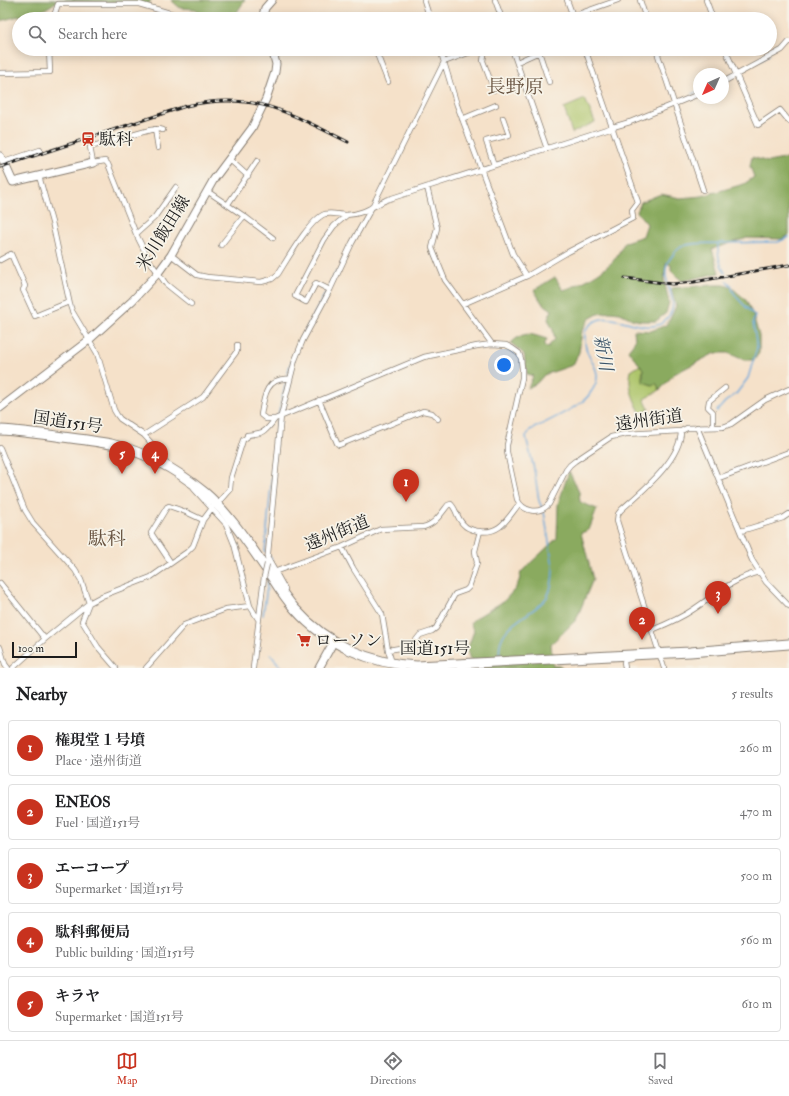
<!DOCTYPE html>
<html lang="en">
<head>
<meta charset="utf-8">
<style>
	body { margin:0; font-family:"IM FELL Double Pica","Noto Serif JP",serif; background:#f2f2f2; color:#202124 }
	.compass { position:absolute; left:693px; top:68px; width:36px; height:36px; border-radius:50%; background:#fff; box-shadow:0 2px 10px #0003; rotate:225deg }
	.scale { position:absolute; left:12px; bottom:10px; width:65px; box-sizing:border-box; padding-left:4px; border:2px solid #1c1c1c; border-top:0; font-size:11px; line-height:14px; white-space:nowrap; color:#1c1c1c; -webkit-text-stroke:3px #f7f3e8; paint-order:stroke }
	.you { position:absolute; left:504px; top:365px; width:14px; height:14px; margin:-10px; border:3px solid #fff; border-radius:50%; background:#1a73e8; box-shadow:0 0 0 6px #1a73e833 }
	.badge { display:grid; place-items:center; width:26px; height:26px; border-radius:50%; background:#c8321e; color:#fff; font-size:13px; font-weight:700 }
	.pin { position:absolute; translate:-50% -33px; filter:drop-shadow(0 1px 2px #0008) }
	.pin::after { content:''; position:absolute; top:21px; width:14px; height:12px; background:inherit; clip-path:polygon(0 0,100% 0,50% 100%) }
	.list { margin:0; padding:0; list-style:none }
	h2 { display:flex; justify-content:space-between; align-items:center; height:52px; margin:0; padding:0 16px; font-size:17px }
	h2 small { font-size:13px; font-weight:400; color:#757577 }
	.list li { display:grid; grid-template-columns:26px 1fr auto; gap:12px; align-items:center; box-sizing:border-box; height:56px; margin:0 8px 8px; padding:0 8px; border:1px solid #e0e0e0; border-radius:4px }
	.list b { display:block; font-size:15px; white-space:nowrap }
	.list p { margin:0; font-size:13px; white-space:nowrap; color:#757577 }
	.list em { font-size:13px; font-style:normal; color:#757577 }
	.icon { flex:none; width:22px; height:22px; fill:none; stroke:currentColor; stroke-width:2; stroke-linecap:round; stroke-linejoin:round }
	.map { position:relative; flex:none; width:789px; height:668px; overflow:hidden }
	.search { position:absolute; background:#fff; box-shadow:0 2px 10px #0003; left:12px; right:12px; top:12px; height:44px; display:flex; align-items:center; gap:10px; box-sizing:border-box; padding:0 14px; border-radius:22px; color:#757577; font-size:15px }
	.sheet { height:372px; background:#fff }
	nav { display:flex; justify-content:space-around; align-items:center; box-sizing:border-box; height:56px; border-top:1px solid #e0e0e0; background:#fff; font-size:11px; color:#757577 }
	nav a { display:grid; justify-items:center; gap:2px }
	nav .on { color:#c8321e }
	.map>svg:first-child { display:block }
</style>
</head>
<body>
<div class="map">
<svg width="789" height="668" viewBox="0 0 789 668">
	<rect width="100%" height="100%" fill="#f7f3e8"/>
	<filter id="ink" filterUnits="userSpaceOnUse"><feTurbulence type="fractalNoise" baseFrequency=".025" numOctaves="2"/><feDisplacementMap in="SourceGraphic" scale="8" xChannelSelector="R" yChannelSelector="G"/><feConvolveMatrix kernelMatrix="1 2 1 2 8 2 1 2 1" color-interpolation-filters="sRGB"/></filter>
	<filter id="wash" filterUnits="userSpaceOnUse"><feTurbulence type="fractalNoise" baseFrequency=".012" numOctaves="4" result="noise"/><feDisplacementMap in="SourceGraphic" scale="16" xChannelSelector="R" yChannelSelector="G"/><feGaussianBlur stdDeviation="0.9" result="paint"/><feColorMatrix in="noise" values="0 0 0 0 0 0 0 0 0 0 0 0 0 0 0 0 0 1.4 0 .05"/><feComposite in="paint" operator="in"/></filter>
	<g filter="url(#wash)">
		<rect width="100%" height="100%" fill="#f5e1c9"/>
		<!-- green -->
		<path fill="#adc56a" stroke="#647043" d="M585 99 595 122 572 133 564 108Z
			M640 365 643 369 642 377 656 383 660 390 644 399 649 409 641 414C634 400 627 387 631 371Z"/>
		<!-- forest -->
		<path fill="#8aaa5e" stroke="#53633d" d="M0 0H151L147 7 139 4 58 1 42 11 26 14 0 21Z
			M171 0H245L235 15 231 16V19H202L195 9 180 8Z
			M224 49H244L242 54 230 53Z
			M752 157 768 162 789 158V235L782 239 747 238 712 249 719 273 682 281 671 271V265L666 263 664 280 669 302 666 313 656 321H640L632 319 620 313 610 312 598 314 589 319 582 331 579 352 573 365 544 375 537 383 528 388 533 376 527 374 524 354 511 343C525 330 530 334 547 339L544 345 547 348 555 339 553 330 548 319 552 310 542 303 534 290 555 277 563 290C576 287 605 271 614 260 618 255 621 248 625 242L643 236 647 224 637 212 641 202 661 194 680 198 702 196 744 184 754 177 750 166Z
			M714 285H724L731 287 746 300 753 315 759 336V353L754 360H744L728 353H715L674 374 660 390 656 383 652 385 643 382V369L628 350 635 341 634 330 651 331 666 325 670 319 676 306 671 288Z
			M569 471 579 492 580 502 597 509 589 530 581 533 593 579 576 620 551 644 553 666H561L562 668H477L476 664 470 660 467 650 474 631 470 623 474 619 504 601 515 589 519 581 521 572 557 538 558 504Z"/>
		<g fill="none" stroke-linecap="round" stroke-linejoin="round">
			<!-- stream -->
			<path stroke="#6aa8dc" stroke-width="1.5" d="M761 59 769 54
				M692 94 699 91
				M718 243C718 256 719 263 725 273
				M329 287 336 272
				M304 333 326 292
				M287 377 289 368 296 351
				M717 411 725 402 736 394 748 378 757 348 753 322 755 316C749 309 731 295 732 286L727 281
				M278 415 286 382
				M265 552 277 419
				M270 557 272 560
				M263 615 268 580
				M270 654 282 668
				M500 658C494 623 532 618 547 597 552 589 553 575 553 566L544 512 539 501 534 469 526 437 530 430C546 422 569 412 583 401 586 399 589 395 591 392 608 369 584 361 585 339 585 335 584 332 586 330 604 302 637 335 660 324 663 323 665 320 667 318 685 300 653 278 672 256 674 253 678 249 681 247 690 242 709 244 720 243 739 243 758 242 778 242L789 237"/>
		</g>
	</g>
	<g filter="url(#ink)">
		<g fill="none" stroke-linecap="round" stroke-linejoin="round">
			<defs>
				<path id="street" d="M424 0 430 19
					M495 0 502 19
					M567 0 574 19
					M640 0 646 19
					M706 0 713 19
					M53 19 58 4H139L190 19
					M564 19 618 0
					M375 49 388 82
					M440 49 457 105 513 254 527 276
					M485 49 483 61 494 90
					M512 49 547 149
					M656 49 703 190
					M725 49 758 125 780 110 789 121
					M275 56 286 49
					M517 62 539 52 549 82
					M0 73 50 72 49 49
					M723 82 782 50 789 42
					M462 119 496 105
					M155 129 158 148
					M163 130 159 129 150 130 90 147 93 163 105 161 108 164 136 234 149 260 166 284 191 304
					M229 159 248 176
					M4 162 40 150
					M494 165 486 141 509 135 503 118
					M39 176 53 226 70 305 72 311 97 353 114 410 117 415 120 419 144 435 161 454 166 464
					M427 187 437 228 432 248 445 280 492 344
					M207 191 244 216 273 238
					M228 204 257 161
					M136 234 154 218 176 187
					M221 245 244 216
					M171 255 197 275 207 277 261 282 272 279 278 274C287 260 310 219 325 214 332 212 339 215 346 215 362 215 373 206 386 200L613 127 630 122 699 94
					M0 260 11 254 25 286 23 290 35 316 69 302
					M330 290 316 283 306 302 295 296 324 240 334 226 347 215
					M463 304 527 276 568 252 633 218 632 210 638 202 585 49
					M319 400 337 443 339 445 423 411 432 413 438 419
					M275 419H266L261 415C264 396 266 377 290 379
					M713 426V412L708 407 709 401 725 388
					M697 427 752 560 766 582 789 606
					M144 435 203 397 237 351V345
					M0 448 25 510 33 523 75 570 81 580 89 603 82 621 98 647 116 668
					M719 478 789 452
					M194 489 226 524 234 544 250 606 258 619
					M217 504 230 489 231 478 243 440 247 437V435C264 433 265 433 275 419L424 357 477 346 492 344 506 345 512 348 519 353 521 359 522 368V378L507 445V452L517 499C523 512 539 515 549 504L566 470 570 465 575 461 611 437 626 434 681 431 687 428 723 427 731 424 765 400 789 389
					M741 531 783 518 789 514
					M342 547 353 568 382 614 388 650 392 663
					M267 557 285 589
					M171 563 151 533 167 507 169 506 186 512 203 520
					M267 564 281 416 295 360 303 340 330 290 352 243 372 207 444 62 479 49
					M274 572 342 547 381 529 423 527C435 524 441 514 448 505L451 504C457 510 457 519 464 525 467 529 473 530 478 531 500 535 507 519 519 504
					M0 583 45 639
					M652 630C667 624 681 618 694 609 715 595 734 578 759 572
					M0 647 5 664 8 668
					M388 650 406 647 413 644 420 635 432 631 436 628 455 594 466 590 469 587 477 563 475 551 480 531
					M13 668 45 639 89 603 102 596 151 577 187 552 193 546 203 520 216 503
					M146 668 184 625 226 609 250 606
					M253 668 264 577
					M625 668 624 662 625 660 631 659
					M664 668 617 521 618 514 621 510C641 492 681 460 681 431"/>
				<path id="secondary" d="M262 19 265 8 272 0
					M0 156 4 162 13 182 93 163
					M0 408 89 340 132 301 158 273 171 255 214 179 252 128 266 99 275 72 276 64 272 49
					M319 668 334 641"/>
				<path id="highway" d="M0 430C21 431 42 434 63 437 79 439 95 441 111 444 145 452 177 470 204 492 232 516 251 548 272 577 279 588 286 599 295 609 326 644 370 664 417 666L690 652 789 644"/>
			</defs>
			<!-- street casing -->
			<use href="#street" stroke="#887e72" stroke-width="6"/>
			<!-- secondary casing -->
			<use href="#secondary" stroke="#887e72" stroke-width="9"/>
			<!-- highway casing -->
			<use href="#highway" stroke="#887e72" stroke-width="11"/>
			<!-- street -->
			<use href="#street" stroke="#fff" stroke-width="4.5"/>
			<!-- secondary -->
			<use href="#secondary" stroke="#fff" stroke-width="7"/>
			<!-- highway -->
			<use href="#highway" stroke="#fff" stroke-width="9"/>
			<defs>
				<path id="rail" d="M0 167 186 106C254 90 289 113 348 142
					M625 278 672 284 694 282 789 265"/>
			</defs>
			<!-- rail casing -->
			<use href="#rail" stroke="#1c1c1c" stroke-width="3"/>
			<!-- rail -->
			<use href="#rail" stroke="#f7f3e8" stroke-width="1.5" stroke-dasharray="4.5" stroke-linecap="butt"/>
			<defs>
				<path id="street-bridge" d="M264 577 267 564"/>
			</defs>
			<!-- street-bridge casing -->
			<use href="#street-bridge" stroke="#887e72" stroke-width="6" stroke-linecap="butt"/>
			<!-- street-bridge -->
			<use href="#street-bridge" stroke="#fff" stroke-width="4.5"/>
		</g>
	</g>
	<!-- icons -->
	<defs>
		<symbol id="station-bare" viewBox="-9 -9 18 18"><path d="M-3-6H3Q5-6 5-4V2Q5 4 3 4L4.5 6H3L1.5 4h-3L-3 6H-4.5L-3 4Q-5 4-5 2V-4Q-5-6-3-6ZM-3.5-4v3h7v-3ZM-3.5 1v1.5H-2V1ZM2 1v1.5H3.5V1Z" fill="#c8321e" stroke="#f7f3e8" stroke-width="2.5" paint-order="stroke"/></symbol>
		<symbol id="supermarket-bare" viewBox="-9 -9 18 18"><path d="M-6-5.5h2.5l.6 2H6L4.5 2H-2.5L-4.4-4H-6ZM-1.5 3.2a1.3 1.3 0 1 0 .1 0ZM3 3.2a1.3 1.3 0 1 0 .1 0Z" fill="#c8321e" stroke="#f7f3e8" stroke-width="2.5" paint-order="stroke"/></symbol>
	</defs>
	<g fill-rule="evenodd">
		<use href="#station-bare" x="78" y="129" width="20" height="20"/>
		<use href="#supermarket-bare" x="294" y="630" width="20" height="20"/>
	</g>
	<g text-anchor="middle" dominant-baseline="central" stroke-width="3.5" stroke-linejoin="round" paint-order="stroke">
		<!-- poi labels -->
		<g font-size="17" fill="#1c1c1c" stroke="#f7f3e8" text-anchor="start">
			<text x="99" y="139">駄科</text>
			<text x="315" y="640">ローソン</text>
		</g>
		<!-- street labels -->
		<g font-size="17" fill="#1c1c1c" stroke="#f7f3e8">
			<text transform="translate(163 233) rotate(-58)">米川飯田線</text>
			<text transform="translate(649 420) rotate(-8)">遠州街道</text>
			<text transform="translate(68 422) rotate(8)">国道151号</text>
			<text transform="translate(337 533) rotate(-22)">遠州街道</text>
			<text x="435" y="648">国道151号</text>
		</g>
		<!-- water labels -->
		<g font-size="18" font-style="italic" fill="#3b5469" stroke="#f7f3e8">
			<text transform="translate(603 353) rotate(80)">新川</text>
		</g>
		<!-- quarter labels -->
		<g font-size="19" fill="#65503d" stroke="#f7f3e8">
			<text x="515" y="87">長野原</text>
			<text x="107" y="539">駄科</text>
		</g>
	</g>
</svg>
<svg class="compass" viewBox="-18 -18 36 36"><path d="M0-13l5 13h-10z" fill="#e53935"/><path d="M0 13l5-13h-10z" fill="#757577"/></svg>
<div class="scale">100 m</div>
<div class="you"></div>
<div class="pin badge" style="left:406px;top:502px">1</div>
<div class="pin badge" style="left:642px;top:640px">2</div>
<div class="pin badge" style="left:718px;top:614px">3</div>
<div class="pin badge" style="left:155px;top:474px">4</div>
<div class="pin badge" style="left:122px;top:474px">5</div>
<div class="search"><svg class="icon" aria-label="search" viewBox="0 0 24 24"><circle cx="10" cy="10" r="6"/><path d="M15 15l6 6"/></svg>Search here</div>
</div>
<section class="sheet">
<h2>Nearby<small>5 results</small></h2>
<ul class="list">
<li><span class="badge">1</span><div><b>権現堂１号墳</b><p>Place · 遠州街道</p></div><em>260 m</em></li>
<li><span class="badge">2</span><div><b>ENEOS</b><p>Fuel · 国道151号</p></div><em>470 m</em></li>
<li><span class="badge">3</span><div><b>エーコープ</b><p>Supermarket · 国道151号</p></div><em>500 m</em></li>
<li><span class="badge">4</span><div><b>駄科郵便局</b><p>Public building · 国道151号</p></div><em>560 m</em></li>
<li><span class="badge">5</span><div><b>キラヤ</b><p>Supermarket · 国道151号</p></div><em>610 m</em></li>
</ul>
</section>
<nav>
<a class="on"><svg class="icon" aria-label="map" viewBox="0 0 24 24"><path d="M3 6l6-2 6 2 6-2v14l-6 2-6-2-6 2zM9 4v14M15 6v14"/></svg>Map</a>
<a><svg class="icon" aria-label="directions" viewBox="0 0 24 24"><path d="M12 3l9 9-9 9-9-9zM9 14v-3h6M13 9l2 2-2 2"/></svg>Directions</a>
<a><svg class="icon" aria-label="saved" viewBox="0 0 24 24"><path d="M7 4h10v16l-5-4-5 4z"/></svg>Saved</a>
</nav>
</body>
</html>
